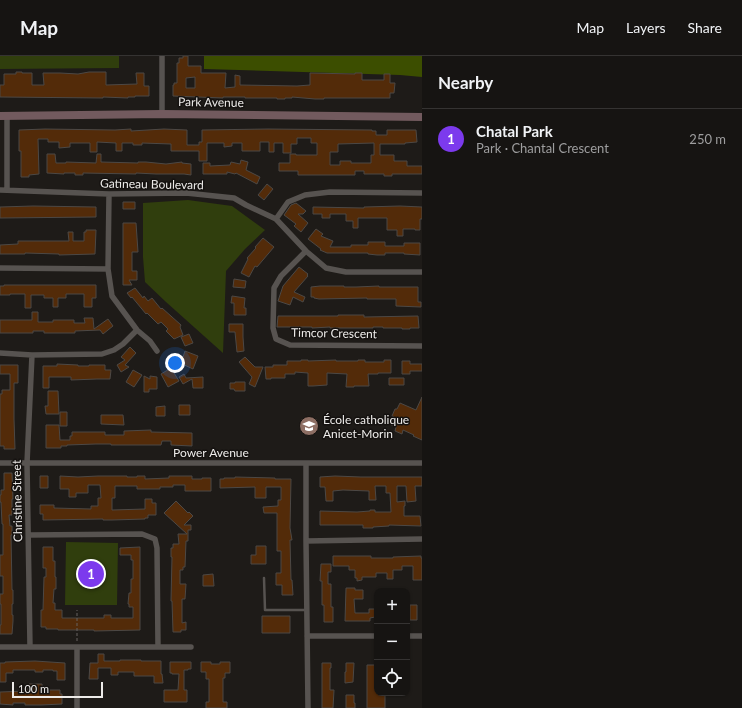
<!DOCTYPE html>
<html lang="en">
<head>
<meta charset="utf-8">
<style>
	body { margin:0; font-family:Lato,sans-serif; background:#1f1d1b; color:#f1f3f6 }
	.controls { position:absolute; right:12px; bottom:12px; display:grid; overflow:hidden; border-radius:8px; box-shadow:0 1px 3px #0004 }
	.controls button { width:36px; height:36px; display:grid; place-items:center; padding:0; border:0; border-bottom:1px solid #353332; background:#161412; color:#f1f3f6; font:20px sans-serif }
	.scale { position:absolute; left:12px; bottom:10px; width:91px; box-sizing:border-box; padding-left:4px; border:2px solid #edebe9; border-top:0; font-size:11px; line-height:14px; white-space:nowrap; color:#edebe9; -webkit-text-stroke:3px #151210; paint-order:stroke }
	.you { position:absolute; left:175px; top:307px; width:14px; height:14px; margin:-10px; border:3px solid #fff; border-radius:50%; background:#1a73e8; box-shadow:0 0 0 6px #1a73e833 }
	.badge { display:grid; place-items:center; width:26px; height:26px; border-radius:50%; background:#7c3aed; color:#fff; font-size:13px; font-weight:700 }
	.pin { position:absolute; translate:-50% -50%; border:2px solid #fff; box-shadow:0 1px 4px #0006 }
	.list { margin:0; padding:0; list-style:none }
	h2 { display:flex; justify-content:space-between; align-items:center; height:52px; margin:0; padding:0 16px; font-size:17px }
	h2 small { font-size:13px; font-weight:400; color:#9e9e9f }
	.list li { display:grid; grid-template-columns:26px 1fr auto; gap:12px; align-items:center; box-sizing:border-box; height:60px; padding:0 16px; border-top:1px solid #353332 }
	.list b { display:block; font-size:15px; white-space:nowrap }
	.list p { margin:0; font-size:13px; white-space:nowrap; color:#9e9e9f }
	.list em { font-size:13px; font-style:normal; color:#9e9e9f }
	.icon { flex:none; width:22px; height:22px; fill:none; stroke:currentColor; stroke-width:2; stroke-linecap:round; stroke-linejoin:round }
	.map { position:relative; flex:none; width:422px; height:652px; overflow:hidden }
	header { display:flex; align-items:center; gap:24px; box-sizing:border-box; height:56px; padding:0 20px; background:#161412; border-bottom:1px solid #353332 }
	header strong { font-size:19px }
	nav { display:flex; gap:22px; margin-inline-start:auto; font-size:14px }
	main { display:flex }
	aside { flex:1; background:#161412 }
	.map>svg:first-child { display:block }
</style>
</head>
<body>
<header>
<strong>Map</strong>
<nav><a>Map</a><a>Layers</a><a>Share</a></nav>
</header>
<main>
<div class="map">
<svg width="422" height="652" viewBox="0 0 422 652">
	<rect width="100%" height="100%" fill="#1e1b18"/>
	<!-- green -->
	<path fill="#303e0d" d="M0 0H119V12L0 13Z
		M188 144 232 150 265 174 245 193 226 215 223 297 166 246 145 226 143 201V147Z
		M66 486 118 487 117 549H65Z"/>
	<!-- forest -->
	<path fill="#3c4e00" d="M204 0H422V21L400 19 204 13Z"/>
	<!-- building -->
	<path fill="#532b09" stroke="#4c4845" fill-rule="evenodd" d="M183 0H188V10H201V17H226L225 32 235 31V19L240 20V29L297 30 310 29V17L355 18V17H362V24H384V18H390V27H395L394 37H390V42H324V43H315L292 41V42H285V43H277V42H245V41H223V42L173 40V29H174V27H177V7H179V2H183ZM195 21V32H186V22Z
		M16 16H22V17H32V29H44L43 17H60L78 18 89 16H106V29L137 28 136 17H144V30H149V40H135V41H128V42L103 41V42L0 41V29H4V18H16Z
		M45 73 115 74 131 73V75L164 73 187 74V89H199V86H202V74L268 73 372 74V75H376V79H387V74H416L417 86 405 87V88H380V99H394V105H407V110H422V118H392V120H384V118H364V115H355V119H298V115H279V107H290V98H296V99H317V87H311V82H297V88H291V97H283V87H274V96H269V86H260V95H242V87H232V90L224 91V87H207V105H199V95H171V88L142 87V89H133V87H122V95H116V87L97 86V96H90V87H70V91L59 92V86H48V83H38L39 118 29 119V121H21V95H19V74ZM374 87V99H371V107H351V105H340V109H330V96H338V88Z
		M47 98H55L56 107H66V106L96 107 97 98H101V106L138 107V106H146L166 108 182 106V107L191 108V119L184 118H156L136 117V118L83 117V119H75V117H64V118L47 117Z
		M241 104 248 106 246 114 260 121 257 128 236 117 235 118 227 116V118H203V107H210V110L230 109 231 106 240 108Z
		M267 128 273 133 264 144 258 139Z
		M123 146H135V153H123Z
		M296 147 306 155 303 158H298L308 167 301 176 294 170 296 168 284 159 291 149Z
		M33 150 96 151V161L0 162V151Z
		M400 150 422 151V163H420V174H415V173H403V180H397V174H387V162H358V172H353V165H346V158H330V162H322V158H313V151L364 152V151Z
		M123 167H136L138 196H132V215H137V224H129L132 229H123Z
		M316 173 323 178 321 180 333 185 330 191H351V189H368V186H385V190H404V187H420V199L404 198V197H385V199H377L368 198V197H327L320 194 321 193 308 183Z
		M86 174H96L95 198 59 199V198L25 197V198H0V189L18 188V185H69L68 176H73V185H84V176H86Z
		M263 182 274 191 257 211 255 210 249 221 241 217 248 203 247 202 256 192 255 191Z
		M299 211 308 218 307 219 308 220 294 236 305 241 303 246 293 241 290 249 278 245 283 230Z
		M234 223 246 225 245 232 233 231Z
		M4 229H96V242H92V251H84V238H66V242H58V251H53V242H44V239H31V252H25V238H10V239H0V230H4Z
		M320 230H344V231H356L379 230V231H418V246H421V251L396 250V243H367V242L319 243 314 242V241H311V231Z
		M135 232 143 242 144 240 148 245 152 242 161 253 162 252 181 269 180 271 183 279 174 283 166 275 168 273 161 266 158 268 147 257 146 258 132 241 131 242 127 237Z
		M232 240 245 242 244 252H246V259H234V247H231Z
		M32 256H38V266H53V264H74V267H85L84 262H93L94 273 108 263 113 270 103 278 100 274 75 275V277H44V275H33V277H0V264H32Z
		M338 259H364V261L418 260 419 272H410V273H402V272H383V271H373V272H330V271L312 272V271H277L278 260H338Z
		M229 268H243V281L244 295 237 296 235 276H229Z
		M189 278 193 287 185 290 181 281Z
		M130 291 136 297 125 309 129 311 121 316 117 309 125 304 121 301Z
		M185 295 198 300 193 313 178 306 180 300 183 301Z
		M245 301 255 311H263L255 331 249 328 252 321 239 306Z
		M301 304H308V305L336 304V305H358V304H365V306H384V304H391V317H378V318H368L369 330H354V331H346L347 318 327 317V329L313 330H308V317L295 316V318H285V322H271V323H266L265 311H273V309H287V305H301Z
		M402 305H410V308H422V315H410V318H402Z
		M57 308 78 309V310H89V309H105V314H111L110 323H97L71 324V321H49V332H43V310H57Z
		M0 309H18V327H14V363L15 393H4V390H0V338H2V334H10V318H0Z
		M171 312 179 325 168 331 161 318Z
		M133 314 142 319 134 331 126 326Z
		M184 318 186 322 203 321V332H193L192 323 183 328 179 321Z
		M144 320 150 323V320L157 321V333H149V336H144Z
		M389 322H404V329H389Z
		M235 326H245V335H235L234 333H230V327H235Z
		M48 335H58L59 358H46L45 350H48Z
		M422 341V384L413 380 414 379 403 374 402 378 395 375 396 371 391 369 394 361 392 360 395 353H397L400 347 416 354Z
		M179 349H190V359H179Z
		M165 350V360H156V351Z
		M60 356H67V370H60Z
		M101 359H123L124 369 101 368Z
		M46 369H59L60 384H70V380H72V376H105V379H124V375L151 374V376L192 377V390L171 389V385H162L161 389H111V388H96L67 389V390H61V392H46Z
		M4 417H12L13 443H12V459H9L10 470H12V479H11L12 534H13V548H12V559H13V565L12 578H0V569H1V548H0V538H3V520H0V499H3V468H2L1 446H0V439H1V434H4Z
		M40 420H48V432H40Z
		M60 420 78 421 98 420H127V421H137V420H145V423L169 422V420H192V423H202V422H211V435H185V429H173V431H160V433H137V430H115V442H112V454L145 453V443H152V447H156V459H148V462H145V463L112 464H103V463L43 464V458H40V449H54V452L91 453V450H98V442H101L100 429H88V437H76V441H69V433H60Z
		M335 420 361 421H422V430H415L416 445 407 446 406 430H397V446L405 445V450H404V460H420L421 470 389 469V470L373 471V472H363V469H320V455L357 456 370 455V454H375V456H391L390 437H386V430H375L376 444H369V435L343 434 333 435V445H326L325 431H320V421Z
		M235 421 275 422V423H291L290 472 292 484H290L291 524H292L293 539H282V529H276V517H281V495H277V457H264L263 451 278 450V444H281V431H266V442H255V431L220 432V423H224V422H235Z
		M176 445 188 457 189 456 193 460 184 469H191V474H188V485H186L185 511H183V514H180V528H186L185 543H182V567L186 566V574H181V576H173L172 545H171L172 501H171V492H173V488H179L178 478H187L164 457Z
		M256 490H266V508H251V499H256Z
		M43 491H53V505H55V521H56V533H54L53 547H55V554H62V562H104V559H111V562H133V551H129V548H128L129 537H131V523H133V504H131V499H120V492L140 491V574L94 575V574H58V573H46V571H41V554H43L44 521H46V512H43Z
		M333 500H371V502H393V501L421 500V502H422V524H413V510H402V514H393V523H387V517H376V521H362V524L357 525V522H355V514H349V510H333Z
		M321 508H331V516H328V528H331V551H333V566H324V549H322V525H320Z
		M213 518 214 530H203V519Z
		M346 532H355V534H363V543H354L355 557H369V553H375V561L370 562V565H345Z
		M410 549H417V564H410Z
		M262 560H290V577H262Z
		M98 598H104V605H120V604H141V605H161V618H162L163 627H154V620H134V616H118V619H111V612H98V623H89L90 607H98Z
		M35 605 65 607V624H57V615H53V614H43V616H35V614H13V617H6V626H0V607H5V606Z
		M170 606H191V613H188V614H184V634H187V646H164V634H178L179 618H172V617H170Z
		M201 606H211V608H220V606H230V617H225V622H223V646H227V652H206V646H209V623H206V616H201Z
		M322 607H331V612H330V634H334L333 652H322Z
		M346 607H354L353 626 345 627V616H346Z
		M367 609H377V637H385V652H367Z
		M29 628H42V634H60V638H62V648L41 649H25V647H13V649L0 648V636L27 635V633H29Z
		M346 639H354V647H355V652H346Z"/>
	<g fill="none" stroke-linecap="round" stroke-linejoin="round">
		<!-- path -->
		<path stroke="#666361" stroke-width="1" stroke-dasharray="3 2" stroke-linecap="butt" d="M77 585V554"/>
		<!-- lane -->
		<path stroke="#575350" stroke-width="2.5" d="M264 522 265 554H306"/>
		<!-- street -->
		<path stroke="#575350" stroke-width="5.5" d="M162 58V0
			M7 60V134
			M0 134 109 138 186 137 234 142 246 149 276 163 306 195 326 212 346 216H422
			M109 138 108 213 112 240 137 274 150 285 157 295
			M276 163 288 146 305 139 330 136 422 137
			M306 195 281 220 274 232 273 272 276 283 290 289 422 290
			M0 212 108 213
			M0 297 32 299 102 298 114 294 123 288 137 274
			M0 407H422
			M306 407V485L308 652
			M29 479 142 478 155 483 157 492 158 591
			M306 485 422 483
			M307 580H377
			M407 580H422
			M0 591H191
			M30 591 27 407 32 299
			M77 591V652"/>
		<!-- secondary -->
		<path stroke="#725a5e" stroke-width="8" d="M0 60 162 58 422 61"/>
	</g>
	<!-- icons -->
	<defs>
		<symbol id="school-disc" viewBox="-11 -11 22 22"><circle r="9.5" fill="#8d6e63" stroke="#151210"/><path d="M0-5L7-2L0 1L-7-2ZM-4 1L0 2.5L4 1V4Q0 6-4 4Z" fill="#fff"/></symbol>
	</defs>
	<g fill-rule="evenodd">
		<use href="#school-disc" x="298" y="359" width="22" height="22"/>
	</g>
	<g text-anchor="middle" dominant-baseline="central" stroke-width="3" stroke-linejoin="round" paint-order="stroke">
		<!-- street labels -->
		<g font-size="12" fill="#edebe9" stroke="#151210">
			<text transform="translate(211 46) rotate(1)">Park Avenue</text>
			<text transform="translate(152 128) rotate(1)">Gatineau Boulevard</text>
			<text transform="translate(334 277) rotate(1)">Timcor Crescent</text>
			<text x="211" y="396">Power Avenue</text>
			<text transform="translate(17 445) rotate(-91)">Christine Street</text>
		</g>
		<!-- poi labels -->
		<g font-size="12" fill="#edebe9" stroke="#151210" text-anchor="start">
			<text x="323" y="363">École catholique<tspan x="323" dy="14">Anicet-Morin</tspan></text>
		</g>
	</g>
</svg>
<div class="controls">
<button>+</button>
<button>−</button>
<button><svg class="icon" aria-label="locate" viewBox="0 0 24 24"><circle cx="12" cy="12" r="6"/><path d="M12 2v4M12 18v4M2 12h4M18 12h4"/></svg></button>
</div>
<div class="scale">100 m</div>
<div class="you"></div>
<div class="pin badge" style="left:91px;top:518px">1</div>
</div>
<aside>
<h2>Nearby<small></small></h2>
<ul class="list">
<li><span class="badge">1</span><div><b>Chatal Park</b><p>Park · Chantal Crescent</p></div><em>250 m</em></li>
</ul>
</aside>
</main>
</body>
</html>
